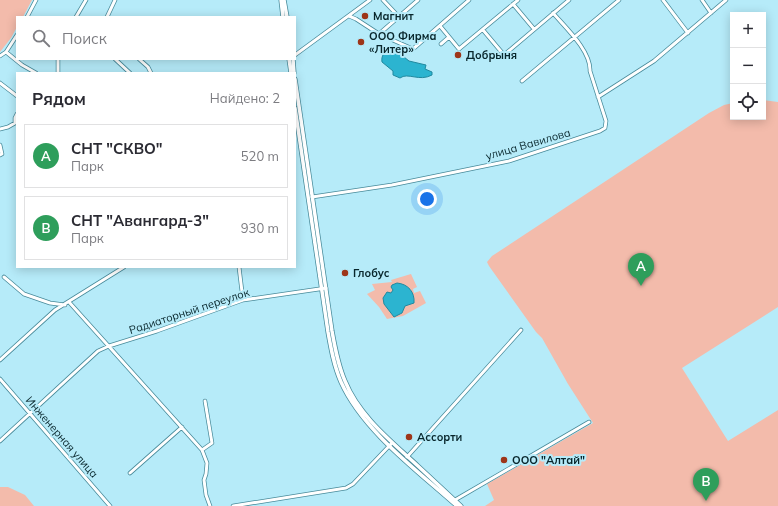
<!DOCTYPE html>
<html lang="ru">
<head>
<meta charset="utf-8">
<style>
	body { margin:0; font-family:Mulish,sans-serif; background:#f2f2f3; color:#2b2b33 }
	.controls { position:absolute; right:12px; top:12px; display:grid; overflow:hidden; border-radius:0px; box-shadow:0 2px 10px #0003 }
	.controls button { width:36px; height:36px; display:grid; place-items:center; padding:0; border:0; border-bottom:1px solid #e1e1e2; background:#fff; color:#2b2b33; font:20px sans-serif }
	.you { position:absolute; left:427px; top:199px; width:14px; height:14px; margin:-10px; border:3px solid #fff; border-radius:50%; background:#1a73e8; box-shadow:0 0 0 6px #1a73e833 }
	.badge { display:grid; place-items:center; width:26px; height:26px; border-radius:50%; background:#1a73e8; color:#fff; font-size:13px; font-weight:700 }
	.pin { position:absolute; translate:-50% -33px; filter:drop-shadow(0 1px 2px #0008) }
	.pin::after { content:''; position:absolute; top:21px; width:14px; height:12px; background:inherit; clip-path:polygon(0 0,100% 0,50% 100%) }
	.list { margin:0; padding:0; list-style:none }
	h2 { display:flex; justify-content:space-between; align-items:center; height:52px; margin:0; padding:0 16px; font-size:17px }
	h2 small { font-size:13px; font-weight:400; color:#7c7c81 }
	.list li { display:grid; grid-template-columns:26px 1fr auto; gap:12px; align-items:center; box-sizing:border-box; height:64px; margin:0 8px 8px; padding:0 8px; border:1px solid #e1e1e2; border-radius:0px }
	.list b { display:block; font-size:15px; white-space:nowrap }
	.list p { margin:0; font-size:13px; white-space:nowrap; color:#7c7c81 }
	.list em { font-size:13px; font-style:normal; color:#7c7c81 }
	.icon { flex:none; width:22px; height:22px; fill:none; stroke:currentColor; stroke-width:2; stroke-linecap:round; stroke-linejoin:round }
	.map { position:relative; flex:none; width:778px; height:506px; overflow:hidden }
	.search { position:absolute; background:#fff; box-shadow:0 2px 10px #0003; left:16px; top:16px; width:280px; height:44px; display:flex; align-items:center; gap:10px; box-sizing:border-box; padding:0 14px; border-radius:0px; color:#7c7c81; font-size:15px }
	.panel { position:absolute; background:#fff; box-shadow:0 2px 10px #0003; left:16px; top:72px; width:280px; height:196px; border-radius:0px }
	.map>svg:first-child { display:block }
</style>
</head>
<body>
<div class="map">
<svg width="778" height="506" viewBox="0 0 778 506">
	<rect width="100%" height="100%" fill="#b6ebf9"/>
	<!-- green -->
	<path fill="#f3bbab" d="M0 0H32L23 17H17V27L11 38 0 52Z
		M763 100 778 102V307L682 368 728 441 778 410V506H485L494 500 487 484 593 423 568 384 542 338 536 332 489 266 487 262 492 256 709 113 724 105 733 103V117H763Z
		M411 274 417 287 413 289 414 293 420 291 426 303 403 316 387 319 379 307 367 294 375 290 372 284 392 282 391 280Z
		M0 487H8L25 495 34 506H0Z"/>
	<!-- water -->
	<path fill="#2cb4d0" stroke="#21899f" d="M390 49H394L409 61 426 65 425 69 432 72V75C419 82 408 72 400 78L393 75V71L382 62C381 56 384 52 390 49Z
		M397 283C408 284 415 292 414 303L405 306 402 313 394 317 384 304 383 298 387 292 391 293 393 290 391 287 392 285Z"/>
	<g fill="none" stroke-linecap="round" stroke-linejoin="round">
		<defs>
			<path id="minor" d="M383 0 399 17
				M663 0 688 33
				M702 0 711 13
				M513 4 534 29
				M349 16 356 19 379 34 413 49 469 0
				M27 17 36 0
				M76 17 86 0
				M107 17 115 0
				M440 26 459 49 518 0
				M483 30 504 55 569 0
				M379 34 418 0
				M441 44 449 37
				M6 52 22 65 36 73
				M295 55 370 0
				M0 56 6 52 17 35
				M115 59 130 73
				M139 59 148 67 151 73
				M58 73V59
				M522 81 619 0
				M0 83 17 96
				M598 97 654 61 726 0
				M0 129 8 127 15 123V118L17 114
				M0 145 2 154 0 155
				M312 197 392 185 509 161 600 131 605 128 606 121 590 71C591 51 566 28 553 13
				M239 267 243 300
				M4 277 24 294 50 303 65 305
				M69 302 202 450 207 463 206 474 204 480 206 495 210 506
				M0 360 55 310 124 267
				M0 379 110 506
				M0 441 98 351 109 346 157 331 243 300 326 288
				M202 450 212 443 205 401
				M407 457 521 330
				M130 473 182 427
				M455 500 589 422
				M233 506 346 488 353 484 392 443"/>
			<path id="major" d="M281 0 283 17
				M284 0 287 17
				M289 59 291 73
				M293 59 294 73
				M295 79 332 331C335 348 338 365 345 381 359 416 391 441 418 466 433 480 447 493 461 506
				M295 108 328 332C331 349 334 366 341 382 363 431 418 471 457 506"/>
		</defs>
		<!-- minor casing -->
		<use href="#minor" stroke="#478a9a" stroke-width="4.5"/>
		<!-- major casing -->
		<use href="#major" stroke="#478a9a" stroke-width="5"/>
		<!-- minor -->
		<use href="#minor" stroke="#fff" stroke-width="3"/>
		<!-- major -->
		<use href="#major" stroke="#fff" stroke-width="3.5"/>
	</g>
	<!-- markers -->
	<g fill="#9d3519" stroke="#b6ebf9" stroke-width="1.5">
		<circle cx="365" cy="16" r="4"/>
		<circle cx="361" cy="42" r="4"/>
		<circle cx="458" cy="55" r="4"/>
		<circle cx="345" cy="273" r="4"/>
		<circle cx="409" cy="437" r="4"/>
		<circle cx="504" cy="460" r="4"/>
	</g>
	<g text-anchor="middle" dominant-baseline="central" stroke-width="4" stroke-linejoin="round" paint-order="stroke">
		<!-- poi labels -->
		<g font-size="11" font-weight="bold" fill="#08262c" stroke="#b6ebf9" text-anchor="start">
			<text x="373" y="16">Магнит</text>
			<text x="369" y="36">ООО Фирма<tspan x="369" dy="13">«Литер»</tspan></text>
			<text x="466" y="55">Добрыня</text>
			<text x="353" y="273">Глобус</text>
			<text x="417" y="437">Ассорти</text>
			<text x="512" y="460">ООО "Алтай"</text>
		</g>
		<!-- street labels -->
		<g font-size="11" fill="#08262c" stroke="#b6ebf9">
			<text transform="translate(528 144) rotate(-16)">улица Вавилова</text>
			<text transform="translate(189 311) rotate(-18)">Радиаторный переулок</text>
			<text transform="translate(62 437) rotate(49)">Инженерная улица</text>
		</g>
	</g>
</svg>
<div class="controls">
<button>+</button>
<button>−</button>
<button><svg class="icon" aria-label="locate" viewBox="0 0 24 24"><circle cx="12" cy="12" r="6"/><path d="M12 2v4M12 18v4M2 12h4M18 12h4"/></svg></button>
</div>
<div class="you"></div>
<div class="pin badge" style="left:641px;top:286px;background:#2e9e5b">A</div>
<div class="pin badge" style="left:706px;top:501px;background:#2e9e5b">B</div>
<div class="search"><svg class="icon" aria-label="search" viewBox="0 0 24 24"><circle cx="10" cy="10" r="6"/><path d="M15 15l6 6"/></svg>Поиск</div>
<section class="panel">
<h2>Рядом<small>Найдено: 2</small></h2>
<ul class="list">
<li><span class="badge" style="background:#2e9e5b">A</span><div><b>СНТ &quot;СКВО&quot;</b><p>Парк</p></div><em>520 m</em></li>
<li><span class="badge" style="background:#2e9e5b">B</span><div><b>СНТ &quot;Авангард-3&quot;</b><p>Парк</p></div><em>930 m</em></li>
</ul>
</section>
</div>
</body>
</html>
